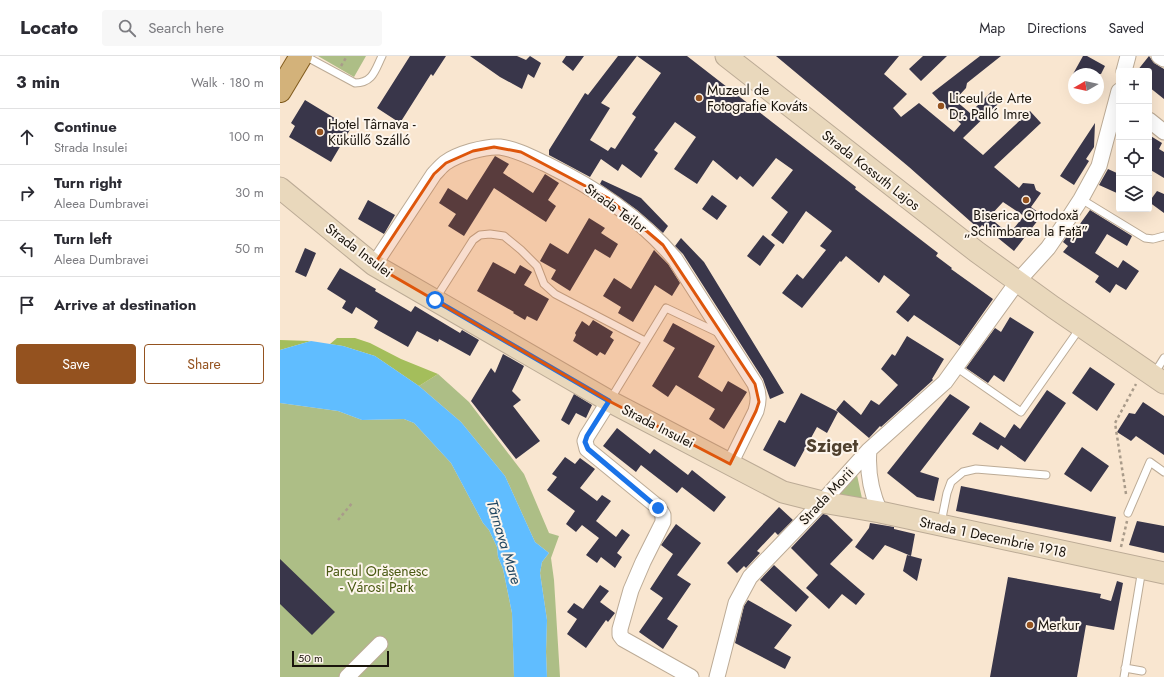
<!DOCTYPE html>
<html lang="en">
<head>
<meta charset="utf-8">
<style>
	body { margin:0; font-family:Jost,sans-serif; background:#f7f7f7; color:#2b2b33 }
	.controls { position:absolute; right:12px; top:12px; display:grid; overflow:hidden; border-radius:4px; box-shadow:0 4px 16px #0002 }
	.controls button { width:36px; height:36px; display:grid; place-items:center; padding:0; border:0; border-bottom:1px solid #e1e1e2; background:#fff; color:#2b2b33; font:20px sans-serif }
	.compass { position:absolute; left:788px; top:12px; width:36px; height:36px; border-radius:50%; background:#fff; box-shadow:0 4px 16px #0002; rotate:261deg }
	.scale { position:absolute; left:12px; bottom:10px; width:97px; box-sizing:border-box; padding-left:4px; border:2px solid #1a140c; border-top:0; font-size:11px; line-height:14px; white-space:nowrap; color:#1a140c; -webkit-text-stroke:3px #fdf5ec; paint-order:stroke }
	.stop { position:absolute; width:12px; height:12px; margin:-9px; border:3px solid #1a73e8; border-radius:50%; background:#fff }
	.stop.end { background:#1a73e8; border-color:#fff; box-shadow:0 1px 4px #0008 }
	.list { margin:0; padding:0; list-style:none }
	h2 { display:flex; justify-content:space-between; align-items:center; height:52px; margin:0; padding:0 16px; font-size:17px }
	h2 small { font-size:13px; font-weight:400; color:#7c7c81 }
	.list li { display:grid; grid-template-columns:26px 1fr auto; gap:12px; align-items:center; box-sizing:border-box; height:56px; padding:0 16px; border-top:1px solid #e1e1e2 }
	.list b { display:block; font-size:15px; white-space:nowrap }
	.list p { margin:0; font-size:13px; white-space:nowrap; color:#7c7c81 }
	.list em { font-size:13px; font-style:normal; color:#7c7c81 }
	.actions { display:flex; gap:8px; padding:12px 16px }
	.actions a { flex:1; padding:9px 0; border:1px solid #94521f; border-radius:4px; text-align:center; font-size:14px; color:#94521f }
	.actions .main { background:#94521f; color:#fff }
	.icon { flex:none; width:22px; height:22px; fill:none; stroke:currentColor; stroke-width:2; stroke-linecap:round; stroke-linejoin:round }
	.map { position:relative; flex:none; width:884px; height:621px; overflow:hidden }
	header { display:flex; align-items:center; gap:24px; box-sizing:border-box; height:56px; padding:0 20px; background:#fff; border-bottom:1px solid #e1e1e2 }
	header strong { font-size:19px }
	nav { display:flex; gap:22px; margin-inline-start:auto; font-size:14px }
	.search { width:280px; height:36px; background:#f7f7f7; display:flex; align-items:center; gap:10px; box-sizing:border-box; padding:0 14px; border-radius:4px; color:#7c7c81; font-size:15px }
	main { display:flex }
	aside { flex:1; background:#fff }
	.map>svg:first-child { display:block }
</style>
</head>
<body>
<header>
<strong>Locato</strong>
<div class="search"><svg class="icon" aria-label="search" viewBox="0 0 24 24"><circle cx="10" cy="10" r="6"/><path d="M15 15l6 6"/></svg>Search here</div>
<nav><a>Map</a><a>Directions</a><a>Saved</a></nav>
</header>
<main>
<aside>
<h2>3 min<small>Walk · 180 m</small></h2>
<ul class="list">
<li><svg class="icon" aria-label="ahead" viewBox="0 0 24 24"><path d="M12 20V5M6 11l6-6 6 6"/></svg><div><b>Continue</b><p>Strada Insulei</p></div><em>100 m</em></li>
<li><svg class="icon" aria-label="right" viewBox="0 0 24 24"><path d="M7 20v-9h11M14 6l5 5-5 5"/></svg><div><b>Turn right</b><p>Aleea Dumbravei</p></div><em>30 m</em></li>
<li><svg class="icon" aria-label="left" viewBox="0 0 24 24"><path d="M17 20v-9H6M10 6l-5 5 5 5"/></svg><div><b>Turn left</b><p>Aleea Dumbravei</p></div><em>50 m</em></li>
<li><svg class="icon" aria-label="arrive" viewBox="0 0 24 24"><path d="M6 21V4h12l-3 4 3 4H6"/></svg><div><b>Arrive at destination</b></div></li>
</ul>
<div class="actions"><a class="main">Save</a><a>Share</a></div>
</aside>
<div class="map">
<svg width="884" height="621" viewBox="0 0 884 621">
	<rect width="100%" height="100%" fill="#f9e6d0"/>
	<!-- green -->
	<path fill="#adbe86" d="M38 0H86L74 21Z
		M158 318 189 346 244 418 269 477 279 480 271 502 274 524 280 621H267L266 596 267 564 260 517 262 506 269 497 255 486 225 420 181 366 139 330Z
		M0 347 58 355 82 364 124 363 134 367 171 407 203 467 209 474 217 491 218 501 223 513 232 557 234 621H0Z
		M577 419 583 447 555 440Z"/>
	<!-- forest -->
	<path fill="#a4be5b" d="M57 282H75L90 287 121 303 158 318 139 330 95 300 63 290 50 288Z
		M0 284 31 285 0 294Z"/>
	<!-- water -->
	<path fill="#60bdff" d="M31 285 63 290 95 300 139 330 181 366 225 420 255 486 269 497 262 506 260 517 267 564 266 596 267 621H234L232 557 223 513 218 501 217 491 209 474 203 467 171 407 134 367 124 363 82 364 58 355 0 347V294Z"/>
	<!-- building -->
	<path fill="#39364a" fill-rule="evenodd" d="M130 0H166L153 20 151 18 120 67 97 52Z
		M190 0H237L246 4 250 0 261 7 254 22 248 18 242 33 220 21Z
		M286 0H304L293 15 282 6Z
		M338 0H407L576 131 575 133 658 197 656 200 672 212 671 213 713 243 680 290 634 259 628 266 616 256 630 239 604 219 599 227 566 200 561 206 560 205 522 252 502 237 517 218 523 223 546 194 540 190 552 175 526 155 503 188 491 179 508 156 491 142 513 114 496 102 473 131 460 120 457 124 433 104 417 128 394 113 416 81 395 66 374 94 378 97 361 122 342 108 338 115 321 103 310 121 269 99V94L305 37 308 39ZM357 0 381 17 352 58 356 61 335 93 331 91 328 95 310 84 330 52 321 47Z
		M496 0H619L604 18 627 38 613 52 621 61 639 47 674 76 681 68 652 37 700 0H721L687 27 686 32 675 44 690 57 713 34 721 45 683 82 703 99 750 55 761 67 714 111 739 132 743 127 754 128 756 134 761 137 751 151 762 159 734 195 702 169 699 173 629 111ZM723 146 744 160 729 178 709 161Z
		M643 0H667L641 25 629 13Z
		M803 0H807L825 10 821 18H793Z
		M869 0 874 7 884 13V43L869 31V15H857Z
		M25 44 71 72 51 106 9 81 15 70 11 67Z
		M815 67 814 91 806 103 809 105 794 129 780 120Z
		M869 79 882 87 879 93 884 96V122L869 113Z
		M215 100 229 108 223 117 253 137 265 118 279 127 268 144 276 150 266 166 214 132 184 180 168 170 176 158 159 147 168 132 187 144Z
		M828 113 839 118V138L819 129Z
		M322 124 361 142 388 170 383 177 357 154 320 128Z
		M877 135 884 138V157L869 146Z
		M432 139 447 150 437 164 422 153Z
		M88 144 115 159 104 178 78 163Z
		M810 154 852 180 847 190 827 178 815 197 838 212 843 204 859 215 846 234 836 228 830 237 815 226 819 220 783 196 788 190 783 186 794 170 797 172Z
		M309 162 325 172 321 177 338 188 330 202 315 193 290 235 271 223 276 214 260 205 270 187 288 198Z
		M483 179 495 189 480 210 467 200Z
		M401 182 424 206 504 337 490 343 483 323 403 198 395 190Z
		M25 192 36 197 26 221 15 216Z
		M374 194 388 208 400 227 392 240 375 229 353 266 338 257 341 251 323 240 334 222 351 233Z
		M213 206 235 218 240 209 252 216 244 229 269 243 257 265 247 260 245 264 233 257 234 256 197 235Z
		M60 212 96 233 95 235 131 256 135 250 180 277 182 274 199 284 190 300 159 283 158 286 137 275 128 291 94 272 98 265 76 251 72 258 62 252 66 245 47 233Z
		M730 261 754 276 724 326 714 319 708 327 686 312 715 272 721 276Z
		M313 264 333 276 330 281 334 284 325 299 320 296 317 300 293 285 296 279 295 277 302 265 309 270Z
		M393 267 435 290 418 321 442 336 448 325 467 336 444 373 429 363 435 353 396 329 388 341 372 330 395 292 383 285Z
		M627 280 664 303 652 323 653 324 601 371 600 370 589 382 556 354 564 344 581 359 591 344 599 349 618 329 601 313 612 298 615 300Z
		M223 298 244 310 232 335 241 344 233 350 260 385 236 403 191 345 211 312 215 317Z
		M810 311 835 328 817 355 792 337Z
		M767 334 786 347 745 406 721 389 718 394 692 378 700 366 725 382 734 368 740 373Z
		M521 337 558 356 547 377 537 371 515 411 483 394 499 364 505 367Z
		M294 338 312 349 306 362 296 357 289 369 281 364Z
		M670 338 690 351 640 416 659 422 654 445 637 441 607 417Z
		M863 346 884 360V399L856 380 851 385 837 376 849 357 855 358Z
		M337 372 370 398 374 393 408 419 412 414 446 441 434 456 402 431 397 437 361 409 356 416 323 390Z
		M802 391 829 410 811 436 784 418Z
		M285 401 295 408 300 402 315 413 300 432 317 445 322 439 331 445 316 465 336 481 342 473 350 479 337 497 342 501 335 512 321 501 317 507 306 499 319 482 302 469 296 476 286 468 295 455 267 434 277 421 272 418Z
		M681 430 836 461 831 486 676 455Z
		M499 451 513 464 498 479 495 476 477 495 480 497 466 512 464 510 457 517 447 507Z
		M543 458 547 459 573 484 550 508 585 538 576 549 562 538 549 553 526 532 538 519 511 492Z
		M857 465 884 470V497L849 489Z
		M590 467 614 471V473L635 478 631 500 605 489 593 504 575 491 589 472Z
		M396 468 421 487 397 519 411 528 387 563 398 570 383 593 359 576 383 542 370 533 393 498 381 489Z
		M627 499 642 503 637 525 623 515Z
		M0 503 55 556 32 579 0 548Z
		M494 509 529 541 516 556 480 524Z
		M728 521 821 538 820 542 831 545 837 525 843 527 834 574 806 569 797 621H710Z
		M320 529 329 535 320 546 335 557 328 566 326 564 306 592 287 578 297 563 287 556 294 547 303 553Z
		M468 544 512 569 494 592 511 601 505 613 455 587 464 550Z"/>
	<g fill="none" stroke-linecap="round" stroke-linejoin="round">
		<defs>
			<path id="service" d="M25 0 75 27C93 27 95 14 102 0
				M801 143 865 182 873 183 884 180
				M156 242 193 184 200 179 210 178 224 180 241 194 257 210 264 228 275 238 365 285
				M676 311 741 356 800 272
				M874 318 884 302
				M330 344 386 252 439 277
				M848 457 870 406 884 416
				M661 467 667 437 671 426 683 416 696 413 766 419
				M845 612 862 615
				M844 621 862 513"/>
			<path id="minor" d="M879 0 884 3
				M844 15 848 0
				M869 64 884 76
				M94 209 154 118C158 114 161 110 165 107 177 98 205 90 220 91 236 93 251 101 266 108 315 132 360 161 395 203L475 328C479 338 479 345 476 355L450 408
				M329 345 307 380 305 385 307 393 378 451 383 459V466L363 506 351 534 340 573V579L343 583 411 621
				M589 394C587 416 591 436 600 456
				M67 621 100 588
				M437 621 456 547 470 521 542 446 589 394 665 326 738 225 768 192 790 160 801 143 819 110 839 35"/>
			<path id="secondary" d="M446 0 697 196 773 251 884 327
				M0 132 94 209 329 345 503 436 542 446 600 456 884 517"/>
			<path id="primary" d="M0 35 21 0"/>
		</defs>
		<!-- service casing -->
		<use href="#service" stroke="#bcab96" stroke-width="9"/>
		<!-- minor casing -->
		<use href="#minor" stroke="#bcab96" stroke-width="17"/>
		<!-- secondary casing -->
		<use href="#secondary" stroke="#bcab96" stroke-width="23"/>
		<!-- primary casing -->
		<use href="#primary" stroke="#7f591a" stroke-width="24"/>
		<!-- path -->
		<path stroke="#a99b8a" stroke-width="2.5" stroke-dasharray="3 3" stroke-linecap="butt" d="M61 10 67 0
			M846 438 835 367 856 328
			M58 464 73 446
			M841 491 847 465"/>
		<!-- service -->
		<use href="#service" stroke="#fff" stroke-width="7"/>
		<!-- minor -->
		<use href="#minor" stroke="#fff" stroke-width="15"/>
		<!-- secondary -->
		<use href="#secondary" stroke="#e9d8bc" stroke-width="21"/>
		<!-- primary -->
		<use href="#primary" stroke="#d3b27a" stroke-width="22"/>
	</g>
	<g fill="none" stroke-linecap="round" stroke-linejoin="round">
		<!-- route -->
		<path stroke="#1a73e8" stroke-width="5" d="M155 244 329 345 307 380 305 386 308 393 378 452"/>
	</g>
	<!-- marked area -->
	<path fill="#de560c" fill-opacity="0.2" stroke="#de560c" stroke-width="3" stroke-linejoin="round" d="M214 91 241 96 328 142 383 189 475 328 479 346 476 355 450 408 329 345 94 209 154 118 166 107 193 95Z"/>
	<!-- markers -->
	<g fill="#94521f" stroke="#fdf5ec" stroke-width="1.5">
		<circle cx="419" cy="42" r="4"/>
		<circle cx="661" cy="50" r="4"/>
		<circle cx="40" cy="76" r="4"/>
		<circle cx="746" cy="144" r="4"/>
		<circle cx="750" cy="569" r="4"/>
	</g>
	<g text-anchor="middle" dominant-baseline="central" stroke-width="4" stroke-linejoin="round" paint-order="stroke">
		<!-- poi labels -->
		<g font-size="14" fill="#1a140c" stroke="#fdf5ec" text-anchor="start">
			<text x="427" y="34">Muzeul de<tspan x="427" dy="16">Fotografie Kováts</tspan></text>
			<text x="669" y="42">Liceul de Arte<tspan x="669" dy="16">Dr. Palló Imre</tspan></text>
			<text x="48" y="68">Hotel Târnava -<tspan x="48" dy="16">Küküllő Szálló</tspan></text>
			<text x="746" y="159" text-anchor="middle">Biserica Ortodoxă<tspan x="746" dy="16">„Schimbarea la Față”</tspan></text>
			<text x="758" y="569">Merkur</text>
		</g>
		<!-- street labels -->
		<g font-size="14" fill="#1a140c" stroke="#fdf5ec">
			<text transform="translate(591 114) rotate(38)">Strada Kossuth Lajos</text>
			<text transform="translate(336 152) rotate(36)">Strada Teilor</text>
			<text transform="translate(79 194) rotate(37)">Strada Insulei</text>
			<text transform="translate(378 370) rotate(27)">Strada Insulei</text>
			<text transform="translate(546 440) rotate(-47)">Strada Morii</text>
			<text transform="translate(713 481) rotate(12)">Strada 1 Decembrie 1918</text>
		</g>
		<!-- park labels -->
		<g font-size="14" fill="#4a5a13" stroke="#fdf5ec">
			<text x="97" y="515">Parcul Orășenesc<tspan x="97" dy="16">- Városi Park</tspan></text>
		</g>
		<!-- water labels -->
		<g font-size="15" font-style="italic" fill="#214762" stroke="#fdf5ec">
			<text transform="translate(224 486) rotate(73)">Târnava Mare</text>
		</g>
		<!-- district labels -->
		<g font-size="18" font-weight="bold" fill="#4f402e" stroke="#fdf5ec">
			<text x="552" y="390">Sziget</text>
		</g>
	</g>
</svg>
<div class="controls">
<button>+</button>
<button>−</button>
<button><svg class="icon" aria-label="locate" viewBox="0 0 24 24"><circle cx="12" cy="12" r="6"/><path d="M12 2v4M12 18v4M2 12h4M18 12h4"/></svg></button>
<button><svg class="icon" aria-label="layers" viewBox="0 0 24 24"><path d="M12 4l9 5-9 5-9-5zM3 14l9 5 9-5"/></svg></button>
</div>
<svg class="compass" viewBox="-18 -18 36 36"><path d="M0-13l5 13h-10z" fill="#e53935"/><path d="M0 13l5-13h-10z" fill="#7c7c81"/></svg>
<div class="scale">50 m</div>
<div class="stop" style="left:155px;top:244px"></div>
<div class="stop end" style="left:378px;top:452px"></div>
</div>
</main>
</body>
</html>
